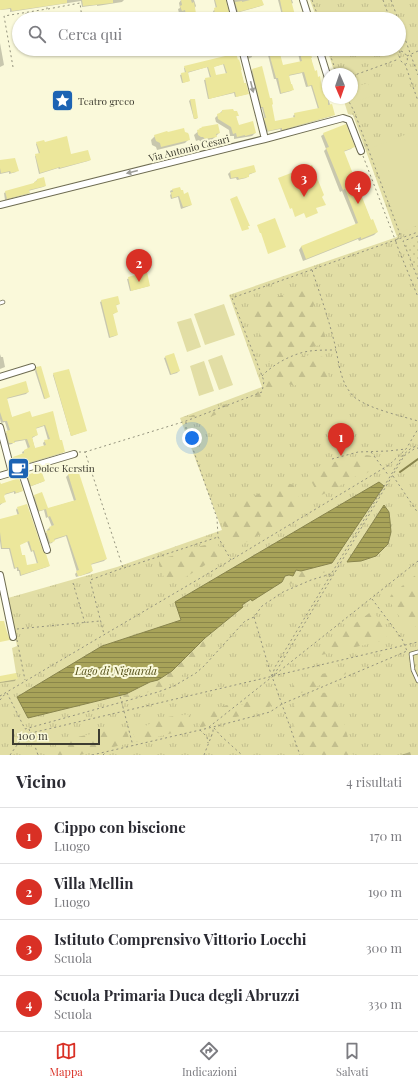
<!DOCTYPE html>
<html lang="it">
<head>
<meta charset="utf-8">
<style>
	body { margin:0; font-family:"Playfair Display",serif; background:#f7f7f7; color:#2b2b33 }
	.compass { position:absolute; left:322px; top:68px; width:36px; height:36px; border-radius:50%; background:#fff; box-shadow:0 1px 3px #0004; rotate:178deg }
	.scale { position:absolute; left:12px; bottom:10px; width:88px; box-sizing:border-box; padding-left:4px; border:2px solid #3e3d31; border-top:0; font-size:11px; line-height:14px; white-space:nowrap; color:#3e3d31; -webkit-text-stroke:3px #faf9da; paint-order:stroke }
	.you { position:absolute; left:192px; top:438px; width:14px; height:14px; margin:-10px; border:3px solid #fff; border-radius:50%; background:#1a73e8; box-shadow:0 0 0 6px #1a73e833 }
	.badge { display:grid; place-items:center; width:26px; height:26px; border-radius:50%; background:#d93025; color:#fff; font-size:13px; font-weight:700 }
	.pin { position:absolute; translate:-50% -33px; filter:drop-shadow(0 1px 2px #0008) }
	.pin::after { content:''; position:absolute; top:21px; width:14px; height:12px; background:inherit; clip-path:polygon(0 0,100% 0,50% 100%) }
	.list { margin:0; padding:0; list-style:none }
	h2 { display:flex; justify-content:space-between; align-items:center; height:52px; margin:0; padding:0 16px; font-size:17px }
	h2 small { font-size:13px; font-weight:400; color:#7c7c81 }
	.list li { display:grid; grid-template-columns:26px 1fr auto; gap:12px; align-items:center; box-sizing:border-box; height:56px; padding:0 16px; border-top:1px solid #e1e1e2 }
	.list b { display:block; font-size:15px; white-space:nowrap }
	.list p { margin:0; font-size:13px; white-space:nowrap; color:#7c7c81 }
	.list em { font-size:13px; font-style:normal; color:#7c7c81 }
	.icon { flex:none; width:22px; height:22px; fill:none; stroke:currentColor; stroke-width:2; stroke-linecap:round; stroke-linejoin:round }
	.map { position:relative; flex:none; width:418px; height:755px; overflow:hidden }
	.search { position:absolute; background:#fff; box-shadow:0 1px 3px #0004; left:12px; right:12px; top:12px; height:44px; display:flex; align-items:center; gap:10px; box-sizing:border-box; padding:0 14px; border-radius:22px; color:#7c7c81; font-size:15px }
	.sheet { height:276px; background:#fff }
	nav { display:flex; justify-content:space-around; align-items:center; box-sizing:border-box; height:56px; border-top:1px solid #e1e1e2; background:#fff; font-size:11px; color:#7c7c81 }
	nav a { display:grid; justify-items:center; gap:2px }
	nav .on { color:#d93025 }
	.map>svg:first-child { display:block }
</style>
</head>
<body>
<div class="map">
<svg width="418" height="755" viewBox="0 0 418 755">
	<defs>
		<pattern id="grass-tufts" width="24" height="20" patternUnits="userSpaceOnUse"><rect width="24" height="20" fill="#e2dea5"/><path d="M3 7l-1-3M5 7V3M7 7l1-3M15 17l-1-3M17 17v-4M19 17l1-3" fill="none" stroke="#c3bf8e"/></pattern>
		<pattern id="forest-firs" width="22" height="20" patternUnits="userSpaceOnUse"><rect width="22" height="20" fill="#e2dea5"/><path d="M5 1l3.5 6h-7zM16 11l3.5 6h-7z" fill="#c3bf8e"/></pattern>
		<pattern id="garden-dots" width="8" height="8" patternUnits="userSpaceOnUse"><rect width="8" height="8" fill="#e2dea5"/><path d="M2 2h.1M6 6h.1" fill="none" stroke="#c3bf8e" stroke-width="1.8" stroke-linecap="round"/></pattern>
		<pattern id="water-rules" width="6" height="5" patternUnits="userSpaceOnUse"><rect width="6" height="5" fill="#a8a359"/><path d="M0 2.5h6" fill="none" stroke="#8a864a"/></pattern>
	</defs>
	<rect width="100%" height="100%" fill="#faf9da"/>
	<!-- grass -->
	<path fill="url(#grass-tufts)" d="M310 0H418V755H0V682L17 679 12 648 17 646 8 598 117 567 222 530 180 418 262 387 229 295 397 237 353 115 348 114 343 98H352V74H335L327 49H399V19H317Z"/>
	<!-- forest -->
	<path fill="url(#forest-firs)" d="M307 286 310 290 314 304 313 307 316 314 320 319 327 342C318 346 307 349 296 349 288 357 280 360 269 362 266 356 266 350 263 343 260 334 250 313 252 303L263 302Z
		M307 355 310 359 318 356 323 357 326 363 329 378 324 382 321 379 306 378 302 382 294 386 287 383C282 386 279 390 274 392 262 397 248 399 237 406L188 426 184 424 183 420 187 417 226 404 247 394 257 391 261 388 264 384V377C276 364 291 360 307 355Z
		M367 455 372 456 375 462V467L367 473 354 477 333 490 319 496 308 475 309 471 312 469C330 463 348 457 367 455Z
		M287 483 294 485 303 507 269 529 233 550 231 539 220 518C241 503 262 489 287 483Z
		M214 543H217L221 551V554C211 562 178 583 167 585L159 565V562L163 558 172 556 192 548Z
		M332 563 331 570C320 574 309 578 299 582 295 583 292 583 289 584L288 581 291 576H293L296 570 301 571Z
		M418 573V626L407 629 389 600 391 595Z
		M372 611C379 619 389 628 386 640L317 656 312 655Z
		M213 630 200 658 192 667 181 676 161 688 124 700 123 695 150 682 158 680Z
		M344 669 346 674 287 699 284 697 292 689 293 683 299 679Z
		M335 692 353 755H304L289 711 297 702 320 693Z
		M259 698 271 701 274 704C267 708 260 711 253 713 244 716 236 716 227 720L223 718 246 702Z
		M234 703 206 726 199 728V726L203 715 206 711Z
		M191 714 185 730 136 742 133 733 147 725 168 717Z
		M126 727 130 743 80 755H52L59 751 67 739Z"/>
	<!-- garden -->
	<path fill="url(#garden-dots)" d="M418 240V278L405 245Z"/>
	<!-- pitch -->
	<path fill="#e2dea5" d="M368 83 372 96 351 103 350 98H352V88Z
		M412 132 418 147V225L401 232 369 149Z
		M224 304 235 335 205 345 194 314Z
		M191 318 201 347 187 352 177 322Z
		M222 355 233 385 219 390 208 360Z
		M204 361 214 391 199 396 190 366Z"/>
	<!-- water -->
	<path fill="url(#water-rules)" stroke="#88844d" d="M379 482 384 486 332 563 301 571 296 570 293 576 289 575 285 576 282 582 252 601 251 599 242 605 243 607 205 638 172 671 158 680 150 682 126 694 28 718 17 697 102 646 181 620 175 602Z
		M384 505 389 512 390 521 391 532 388 544 376 556 361 561 347 562Z"/>
	<!-- shadow -->
	<path fill="#0003" fill-rule="evenodd" d="M0 0H124L122 2 97 6V5L82 7 81 1 10 12V9L0 10Z
		M181 0H194L196 6 194 9 197 19H185L183 12 179 13 178 9 180 8 179 3Z
		M214 0H225L227 12 226 13 214 16 213 11 216 9Z
		M233 0H261L263 5 261 6 236 13Z
		M278 0H292L293 3 291 4 294 16H296V19H283Z
		M271 13 272 19H260L261 17Z
		M0 43 4 65 0 67Z
		M268 49H275L274 52 282 67 300 62 297 49H309L314 72 322 89H324L334 114 332 116 281 131 280 129 266 132 263 121 265 120 262 108H260L251 71 253 70 271 105 274 123 294 118 293 116 295 114 318 109 311 86 306 87 302 73 288 76 293 89 291 91 280 94 276 79H274L268 55 270 53Z
		M251 51 252 57 248 59 247 53Z
		M236 55 247 94 235 97 234 93 208 99 204 80 210 78 207 67 187 73 189 81 182 83 180 75 185 73 184 68 185 67ZM223 64 226 74 216 77 213 67Z
		M190 100H194L197 118 196 119H194L189 101Z
		M222 111 237 115 236 117 238 126 255 133 252 136 234 139V136H230L229 130 216 122 215 118Z
		M202 128 219 133 212 140 201 142 199 140 196 141 194 135Z
		M324 134 353 147 351 149 343 152 371 221 377 232 374 235 359 241 358 239 303 261 299 250 301 247 356 225 342 191 340 192 324 151 326 149 321 136Z
		M155 136 189 139 185 143 157 150 156 147 152 145 151 140Z
		M37 143H44L70 155 90 160 88 161 59 169 58 168 39 174 35 156 39 154 36 144Z
		M0 161 17 170 16 172 9 174V172L0 174Z
		M230 172H255L253 173 248 175V176L246 178 237 180 236 178 230 179 228 174Z
		M37 180 45 186 43 187 28 191 29 193 27 194 5 200 4 193 6 192 33 184Z
		M179 188 191 205 189 206 181 209 178 197 171 199 170 195 171 194 170 191 172 190Z
		M146 274 149 286 130 291 127 279Z
		M102 301 119 304 115 306 116 312 112 315 117 335 115 336 109 338 100 302Z
		M0 354 1 357H3L5 367 0 369Z
		M166 357 179 371 177 373 170 375 164 358Z
		M37 368 47 398 44 399 35 371Z
		M54 374 85 431 71 436 53 375Z
		M0 390 28 392 26 394 6 399 12 418H31L52 412 59 442 64 451 62 453 13 468 11 460 13 458 23 455 22 452 28 449 25 440 14 442 12 444 7 445 4 434 8 432 5 422 1 423 0 419ZM44 426 48 440 45 441 43 443 44 446 35 449 32 438 37 435 35 429Z
		M77 472 106 559 104 561 90 565 92 571 90 573 76 577 75 574 77 572 66 536 54 540 52 543 48 544 44 534 48 532 47 530 49 528 52 527 48 517 46 518 44 510 37 512 33 498 35 496 47 509 74 501 66 477 68 475Z
		M28 476 44 481 42 482 29 487 26 477Z
		M0 485 22 491 20 492 14 494V492L4 495 3 496 4 502 0 505Z
		M17 508 49 566 47 567 20 576 19 571H17V568L14 569 9 549H1L0 541V520L18 516 16 510ZM27 541 31 552 33 551 37 564 26 566 22 556 19 545Z
		M0 677 16 679 15 681 0 683Z
		M410 752 411 755H401Z"/>
	<g fill="none" stroke-linecap="round" stroke-linejoin="round">
		<!-- stream -->
		<path stroke="#88844d" stroke-width="2" d="M400 472 418 459"/>
	</g>
	<!-- building -->
	<path fill="#ece79b" fill-rule="evenodd" d="M0 0H67V3L12 11 11 8 0 10Z
		M82 0H113V3L83 6Z
		M181 0H191L192 3 194 2 197 19H187L185 10 182 11 180 6 182 5Z
		M215 0H226L229 12 215 15 214 8 217 7Z
		M250 0H262L264 5 238 12 235 2 242 1V2Z
		M280 0H291L296 19H284Z
		M223 49H235L238 60 239 59 242 70H241L244 83H246L249 94 236 97 235 92 209 99 205 78 211 77 208 67 188 72 190 81 183 83 181 73 186 72 184 66 225 56ZM224 64 227 73 216 75 214 67Z
		M299 49H310L312 58H311L315 71 317 70 318 77 320 76 322 88 325 87 328 96V105L332 104 335 115 282 130V128L268 131 264 118H266L263 107H261L252 69 262 66 270 98H272L273 104 272 105 275 121 295 117 294 113 319 108 312 85 308 86 304 72 289 75 291 84H292L294 90 281 93 278 78H276L269 53 279 50 283 65 302 61Z
		M190 99H195L198 118 194 119Z
		M233 109 234 111H237L239 116H236L239 125 253 121 256 133 245 136V135L237 137 236 133 233 134 231 127 218 119 217 114 222 112V110Z
		M218 124 220 133 216 134 217 137 205 139 203 137H201L198 135 197 130 200 129 199 128H202L201 127Z
		M346 124 355 147 344 151 371 220 373 219 378 232 361 239V237L306 259 301 246 358 223 345 189 343 190 326 148 329 147 323 133Z
		M184 128 185 132 188 133 189 135 190 140 161 147 160 143 156 141 154 135 167 131 168 132Z
		M67 136 71 154 88 150 91 160 60 168V167L40 173 35 154 40 153 36 142 44 140 45 142Z
		M15 158 19 171 11 173 10 171 1 173 0 168V160Z
		M254 165 256 172 249 174V177L239 179 238 177 231 178 230 171Z
		M312 165 324 195 322 197 326 205 316 208 318 213 306 218 304 213 295 217 292 208 290 209 278 178Z
		M44 177 46 186 29 190 30 193 7 199 5 191 34 183V182L37 181V179Z
		M180 187 181 190H183L184 194 188 192 192 205 183 207 179 196 172 198 171 192H173L172 189Z
		M237 196 250 226H248L249 229 242 231 230 199Z
		M275 218 286 247 268 254 261 233H260L257 225Z
		M147 272 150 286 131 291 128 277Z
		M118 296 120 304 116 305 118 312 113 314 118 335 110 337 101 300Z
		M174 353 180 371 171 374 165 356Z
		M41 366 50 397 45 399 36 369V367Z
		M69 369 87 431 71 436 53 373Z
		M26 381 29 392 7 398 12 417 30 411 32 417 53 411 60 440H62L65 452 15 467 13 457 24 453V450L30 447 27 439 14 441 15 443H9L6 431 10 430 7 421H3L0 412V389ZM45 425 50 439 44 440 46 445 35 448 32 437 38 435 36 428Z
		M41 470 45 481 31 486 27 475Z
		M78 470 107 559 91 564 93 571 80 576H78L76 571 79 570 67 535 54 539 55 541 50 543 46 531 50 530 49 527 54 525 50 516 48 517 46 509 39 511 34 495 42 492 48 508 76 500 68 474Z
		M19 478 23 491 16 493 15 491 5 494V495L4 496 6 502 0 504V482L1 484Z
		M27 504 43 551 46 554 50 566 21 575 20 570H19L18 567 15 568 10 548H2L0 532V519L19 514 17 507ZM29 541 32 551 34 550 38 563 27 565 25 555H22L20 545Z
		M0 621H4L7 632 10 640 0 642Z
		M16 673 18 679 0 682V676Z"/>
	<g fill="none" stroke-linecap="round" stroke-linejoin="round">
		<defs>
			<path id="service" d="M0 303 3 302
				M418 652 411 654 413 670 418 681"/>
			<path id="minor" d="M230 0 235 19
				M303 0 309 19
				M242 49 265 139
				M319 49 328 78
				M0 205 265 139 343 118 349 120 361 151
				M0 377 32 367
				M0 427 12 473
				M21 470 47 550
				M0 476 74 454
				M0 575 13 637"/>
		</defs>
		<!-- service casing -->
		<use href="#service" stroke="#6e6c52" stroke-width="4.5"/>
		<!-- minor casing -->
		<use href="#minor" stroke="#6e6c52" stroke-width="8"/>
		<!-- path -->
		<path stroke="#93927d" stroke-width="1" stroke-dasharray="2 3" stroke-linecap="butt" d="M312 0 319 19
			M383 0 390 19
			M391 0 398 19
			M48 9 80 3 82 18
			M26 13 27 19
			M79 19 86 18V19
			M399 22 418 75
			M399 46C402 54 396 60 405 64L418 101
			M328 49 337 74
			M401 51C407 53 409 59 406 64
			M407 56 418 51
			M13 67 4 16 47 9V6
			M352 76 399 59
			M347 98 354 111 400 234 396 243 418 297
			M363 156 396 242
			M418 236 403 241 418 279
			M312 270C320 294 328 317 334 341 338 356 339 374 347 388 350 392 353 397 357 399 371 409 401 416 418 421
			M262 376C273 364 294 353 310 351 318 350 327 350 336 350
			M186 422V429L217 518 218 537 231 560
			M79 452H85L123 568 90 580 104 634
			M85 452 186 421 262 392 264 381 232 298 418 232
			M371 452 389 476
			M332 459 358 452 388 451 406 449
			M393 476 418 513
			M124 568 218 537
			M73 583 85 623
			M372 599 402 639 407 651
			M254 617 269 668 300 755
			M17 629 100 621
			M17 640 25 680
			M274 675 404 456 414 449 418 448
			M272 676 275 667 403 455 410 449 418 445
			M119 692 133 746
			M7 693 25 729 158 692 174 686 196 673 204 666 245 621 254 617 262 606 283 592 311 580 334 573
			M0 696 231 560 389 465 406 449 418 429
			M0 700 5 694
			M209 727 418 561
			M214 728 221 736 242 755
			M29 729 38 755
			M200 730 207 737 208 743
			M10 755 22 738 31 733 418 642
			M92 755 213 727 270 712 282 704 407 651
			M103 755 106 752
			M204 755 213 732V727"/>
		<!-- service -->
		<use href="#service" stroke="#fff" stroke-width="3"/>
		<!-- minor -->
		<use href="#minor" stroke="#fff" stroke-width="6"/>
	</g>
	<!-- one-way arrows -->
	<defs><path id="oneway-solid" d="M-6-.8H1V-3.2L6.5 0L1 3.2V.8H-6Z"/></defs>
	<g fill="#9e9e98">
		<use href="#oneway-solid" transform="translate(252 87) rotate(76)"/>
		<use href="#oneway-solid" transform="translate(132 172) rotate(166)"/>
	</g>
	<!-- icons -->
	<defs>
		<symbol id="sight-square" viewBox="-11 -11 22 22"><rect x="-9" y="-9" width="18" height="18" rx="4" fill="#1c63b3" stroke="#faf9da"/><path d="M0-6L1.8-2.2L6-1.7L2.9 1.2L3.7 5.4L0 3.3L-3.7 5.4L-2.9 1.2L-6-1.7L-1.8-2.2Z" fill="#fff"/></symbol>
		<symbol id="cafe-square" viewBox="-11 -11 22 22"><rect x="-9" y="-9" width="18" height="18" rx="4" fill="#1c63b3" stroke="#faf9da"/><path d="M-5.5-4.5H6V0H3Q3 3.5 0 3.5H-2.5Q-5.5 3.5-5.5 0ZM3-3.2v2h1.7v-2ZM-6 4.5H4V6H-6Z" fill="#fff"/></symbol>
	</defs>
	<g fill-rule="evenodd">
		<use href="#sight-square" x="50" y="88" width="25" height="25"/>
		<use href="#cafe-square" x="6" y="456" width="25" height="25"/>
	</g>
	<g text-anchor="middle" dominant-baseline="central" stroke-width="4" stroke-linejoin="round" paint-order="stroke">
		<!-- poi labels -->
		<g font-size="10" fill="#3e3d31" stroke="#faf9da" text-anchor="start">
			<text x="78" y="101">Teatro greco</text>
			<text x="34" y="468">Dolce Kerstin</text>
		</g>
		<!-- street labels -->
		<g font-size="10" fill="#3e3d31" stroke="#faf9da">
			<text transform="translate(189 148) rotate(-14)">Via Antonio Cesari</text>
		</g>
		<!-- water labels -->
		<g font-size="11" font-style="italic" fill="#555018" stroke="#faf9da">
			<text x="116" y="670">Lago di Niguarda</text>
		</g>
	</g>
</svg>
<svg class="compass" viewBox="-18 -18 36 36"><path d="M0-13l5 13h-10z" fill="#e53935"/><path d="M0 13l5-13h-10z" fill="#7c7c81"/></svg>
<div class="scale">100 m</div>
<div class="you"></div>
<div class="pin badge" style="left:341px;top:456px">1</div>
<div class="pin badge" style="left:139px;top:282px">2</div>
<div class="pin badge" style="left:304px;top:197px">3</div>
<div class="pin badge" style="left:358px;top:204px">4</div>
<div class="search"><svg class="icon" aria-label="search" viewBox="0 0 24 24"><circle cx="10" cy="10" r="6"/><path d="M15 15l6 6"/></svg>Cerca qui</div>
</div>
<section class="sheet">
<h2>Vicino<small>4 risultati</small></h2>
<ul class="list">
<li><span class="badge">1</span><div><b>Cippo con biscione</b><p>Luogo</p></div><em>170 m</em></li>
<li><span class="badge">2</span><div><b>Villa Mellin</b><p>Luogo</p></div><em>190 m</em></li>
<li><span class="badge">3</span><div><b>Istituto Comprensivo Vittorio Locchi</b><p>Scuola</p></div><em>300 m</em></li>
<li><span class="badge">4</span><div><b>Scuola Primaria Duca degli Abruzzi</b><p>Scuola</p></div><em>330 m</em></li>
</ul>
</section>
<nav>
<a class="on"><svg class="icon" aria-label="map" viewBox="0 0 24 24"><path d="M3 6l6-2 6 2 6-2v14l-6 2-6-2-6 2zM9 4v14M15 6v14"/></svg>Mappa</a>
<a><svg class="icon" aria-label="directions" viewBox="0 0 24 24"><path d="M12 3l9 9-9 9-9-9zM9 14v-3h6M13 9l2 2-2 2"/></svg>Indicazioni</a>
<a><svg class="icon" aria-label="saved" viewBox="0 0 24 24"><path d="M7 4h10v16l-5-4-5 4z"/></svg>Salvati</a>
</nav>
</body>
</html>
